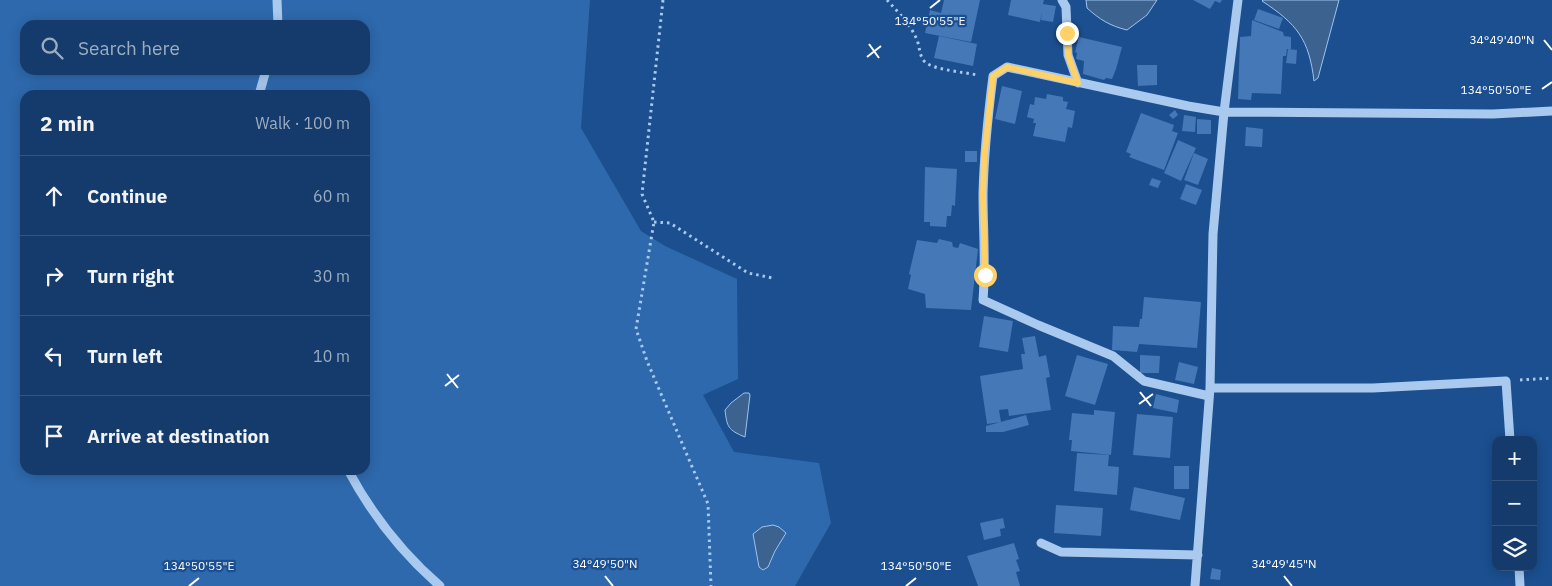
<!DOCTYPE html>
<html lang="en">
<head>
<meta charset="utf-8">
<style>
	body { margin:0; font-family:"IBM Plex Sans",sans-serif; background:#1d4271; color:#f1f3f6 }
	.controls { position:absolute; right:15px; bottom:15px; display:grid; overflow:hidden; border-radius:10px; box-shadow:0 2px 12px #0003 }
	.controls button { width:45px; height:45px; display:grid; place-items:center; padding:0; border:0; border-bottom:1px solid #33557e; background:#143b6b; color:#f1f3f6; font:25px sans-serif }
	.stop { position:absolute; width:15px; height:15px; margin:-11px; border:4px solid #ffd166; border-radius:50%; background:#fff }
	.stop.end { background:#ffd166; border-color:#fff; box-shadow:0 1px 5px #0008 }
	.list { margin:0; padding:0; list-style:none }
	h2 { display:flex; justify-content:space-between; align-items:center; height:65px; margin:0; padding:0 20px; font-size:21px }
	h2 small { font-size:16px; font-weight:400; color:#9dadc1 }
	.list li { display:grid; grid-template-columns:32px 1fr auto; gap:15px; align-items:center; box-sizing:border-box; height:80px; padding:0 20px; border-top:1px solid #33557e }
	.list b { display:block; font-size:19px; white-space:nowrap }
	.list em { font-size:16px; font-style:normal; color:#9dadc1 }
	.icon { flex:none; width:28px; height:28px; fill:none; stroke:currentColor; stroke-width:2; stroke-linecap:round; stroke-linejoin:round }
	.map { position:relative; flex:none; width:1552px; height:586px; overflow:hidden }
	.search { position:absolute; background:#143b6b; box-shadow:0 2px 12px #0003; left:20px; top:20px; width:350px; height:55px; display:flex; align-items:center; gap:12px; box-sizing:border-box; padding:0 18px; border-radius:15px; color:#9dadc1; font-size:19px }
	.panel { position:absolute; background:#143b6b; box-shadow:0 2px 12px #0003; left:20px; top:90px; width:350px; height:385px; border-radius:15px }
	.map>svg:first-child { display:block }
</style>
</head>
<body>
<div class="map">
<svg width="1552" height="586" viewBox="0 0 1552 586">
	<rect width="100%" height="100%" fill="#1b4f8f"/>
	<!-- green -->
	<path fill="#2e69ad" fill-rule="evenodd" d="M0 0H590L581 128 641 231 665 246 737 279 738 379 703 395 734 452 819 463 831 523 795 586H0ZM25 25H365V70H25ZM25 95H365V470H25Z"/>
	<!-- water -->
	<path fill="#3c6290" stroke="#9cc4f0" d="M1086 0H1157L1147 15 1127 30C1110 26 1099 19 1087 8Z
		M1263 0H1339L1318 78 1314 81C1309 39 1297 24 1262 1Z
		M744 393H749L750 395 745 437C728 430 727 427 725 410L731 403Z
		M773 525 779 527 786 533 775 551 768 567 763 570 759 567 753 534 762 527Z"/>
	<!-- building -->
	<path fill="#4478b7" d="M944 0H980L971 42 925 33 930 10 941 13Z
		M1011 0H1044L1043 4 1056 6 1053 22 1041 20 1042 12 1040 22 1008 15Z
		M1193 0H1222L1220 3 1215 1 1210 9Z
		M1258 9 1283 18 1279 29 1254 20Z
		M1252 20 1283 32 1284 36 1291 37V49H1287L1286 56H1283L1281 94 1252 93 1251 100 1238 99 1240 37 1251 36Z
		M939 36 977 44 973 66 934 58Z
		M1079 37 1122 47 1116 69 1112 79 1106 78 1104 80 1083 74 1084 61 1076 59 1077 53 1075 52Z
		M1288 49 1297 50 1296 64 1286 63Z
		M1137 65H1157V85L1138 86Z
		M1002 86 1022 91 1015 124 995 119Z
		M1047 94 1063 97V101L1068 102 1066 109 1075 111 1072 128 1068 127 1065 142 1033 136 1036 123H1033L1034 119 1027 117 1030 104 1034 105 1035 97 1046 99Z
		M1175 110 1178 115 1173 119 1169 115Z
		M1141 113 1174 125 1172 131 1178 133 1164 170 1129 157 1131 154 1126 152Z
		M1184 115 1196 117 1195 132 1182 131Z
		M1197 119 1211 120V134H1197Z
		M1246 127 1263 129 1262 147 1245 146Z
		M1178 140 1196 148 1181 181 1164 173Z
		M965 151H977V162H965Z
		M1194 153 1208 159 1198 185 1184 180Z
		M925 167 957 169 955 206 952 205 951 216H947L946 227 930 226V222H924Z
		M1152 178 1161 181 1158 188 1149 185Z
		M1186 184 1202 190 1196 205 1180 199Z
		M939 239 952 242 953 247 958 248 960 243 978 249 971 310 926 308 925 294 908 289 911 275 909 274 917 240 937 243Z
		M1144 297 1201 302 1197 348 1139 344 1137 352 1112 350 1113 326 1139 327 1140 319H1142Z
		M984 316 1013 321 1008 352 979 347Z
		M1035 336 1039 357 1046 355 1050 377 1046 378 1051 410 1009 416 1008 409 999 410 1001 422 987 424 980 376 1023 369 1021 354H1025L1022 338Z
		M1077 355 1108 364 1095 405 1065 396Z
		M1140 355 1160 356 1159 373H1140Z
		M1179 362 1198 367 1194 384 1175 380Z
		M1156 394 1179 400 1177 413 1153 408Z
		M1094 410 1115 412 1111 455 1071 451 1072 440H1069L1072 413 1094 415Z
		M1137 414 1173 417 1170 458 1133 455Z
		M1026 415 1029 425 1003 432H986V426Z
		M1077 453 1109 455 1108 466 1119 467 1117 495 1074 491Z
		M1174 466H1189V489H1174Z
		M1134 487 1185 498 1180 520 1130 510Z
		M1056 505 1103 508 1101 536 1054 533Z
		M1003 518 1005 528 1000 529 1001 536 984 540 980 523Z
		M1014 543 1019 559 1016 560 1020 571 1016 572 1020 586H978L967 556Z
		M1212 568 1221 570 1220 580 1210 579Z"/>
	<g fill="none" stroke-linecap="round" stroke-linejoin="round">
		<!-- path -->
		<path stroke="#a9c9ee" stroke-width="3" stroke-dasharray="2.5 4" stroke-linecap="butt" d="M663 0 642 194 654 222 636 329 647 361 708 504 711 586
			M887 0C898 12 911 25 917 40 920 47 919 56 925 62 934 70 964 72 977 75
			M654 222 670 223 748 273 773 278
			M1520 380 1552 378"/>
		<!-- minor -->
		<path stroke="#a9c9ee" stroke-width="9" d="M277 0 278 25
			M1062 0 1066 7 1068 55 1078 83
			M259 95 266 70
			M1210 388H1373L1506 381 1510 440
			M1209 396 1144 381 1113 356 1038 325 983 300C986 263 983 230 983 194 984 154 988 115 993 76L1007 67 1188 106 1224 112 1493 114 1552 111
			M348 470C371 513 403 554 440 586
			M1041 543 1061 552 1198 555
			M1519 567 1520 586
			M1195 586 1210 388 1213 234 1224 112 1238 0"/>
	</g>
	<g fill="none" stroke-linecap="round" stroke-linejoin="round">
		<!-- route -->
		<path stroke="#ffd166" stroke-width="6" d="M985 275 983 196 984 160 993 76 1007 67 1078 83 1068 55 1067 33"/>
	</g>
	<!-- ticks -->
	<path fill="none" stroke="#fff" stroke-width="2" d="M930 8 940 0M1544 40 1552 50M869 44 879 58M867 57 881 46M1542 89 1552 82M447 374 458 388M445 386 459 375M1140 392 1151 406M1139 404 1153 394M605 576 613 586M1284 576 1292 586M189 586 199 578M906 586 916 578"/>
	<g font-size="12" text-anchor="middle" fill="#fff" stroke="#1b4f8f" stroke-width="4.5" stroke-linejoin="round" paint-order="stroke">
		<text x="930" y="25">134°50'55"E</text>
		<text x="1502" y="44">34°49'40"N</text>
		<text x="1496" y="94">134°50'50"E</text>
		<text x="605" y="568">34°49'50"N</text>
		<text x="1284" y="568">34°49'45"N</text>
		<text x="199" y="570">134°50'55"E</text>
		<text x="916" y="570">134°50'50"E</text>
	</g>
</svg>
<div class="controls">
<button>+</button>
<button>−</button>
<button><svg class="icon" aria-label="layers" viewBox="0 0 24 24"><path d="M12 4l9 5-9 5-9-5zM3 14l9 5 9-5"/></svg></button>
</div>
<div class="stop" style="left:985px;top:275px"></div>
<div class="stop end" style="left:1067px;top:33px"></div>
<div class="search"><svg class="icon" aria-label="search" viewBox="0 0 24 24"><circle cx="10" cy="10" r="6"/><path d="M15 15l6 6"/></svg>Search here</div>
<section class="panel">
<h2>2 min<small>Walk · 100 m</small></h2>
<ul class="list">
<li><svg class="icon" aria-label="ahead" viewBox="0 0 24 24"><path d="M12 20V5M6 11l6-6 6 6"/></svg><div><b>Continue</b></div><em>60 m</em></li>
<li><svg class="icon" aria-label="right" viewBox="0 0 24 24"><path d="M7 20v-9h11M14 6l5 5-5 5"/></svg><div><b>Turn right</b></div><em>30 m</em></li>
<li><svg class="icon" aria-label="left" viewBox="0 0 24 24"><path d="M17 20v-9H6M10 6l-5 5 5 5"/></svg><div><b>Turn left</b></div><em>10 m</em></li>
<li><svg class="icon" aria-label="arrive" viewBox="0 0 24 24"><path d="M6 21V4h12l-3 4 3 4H6"/></svg><div><b>Arrive at destination</b></div></li>
</ul>
</section>
</div>
</body>
</html>
